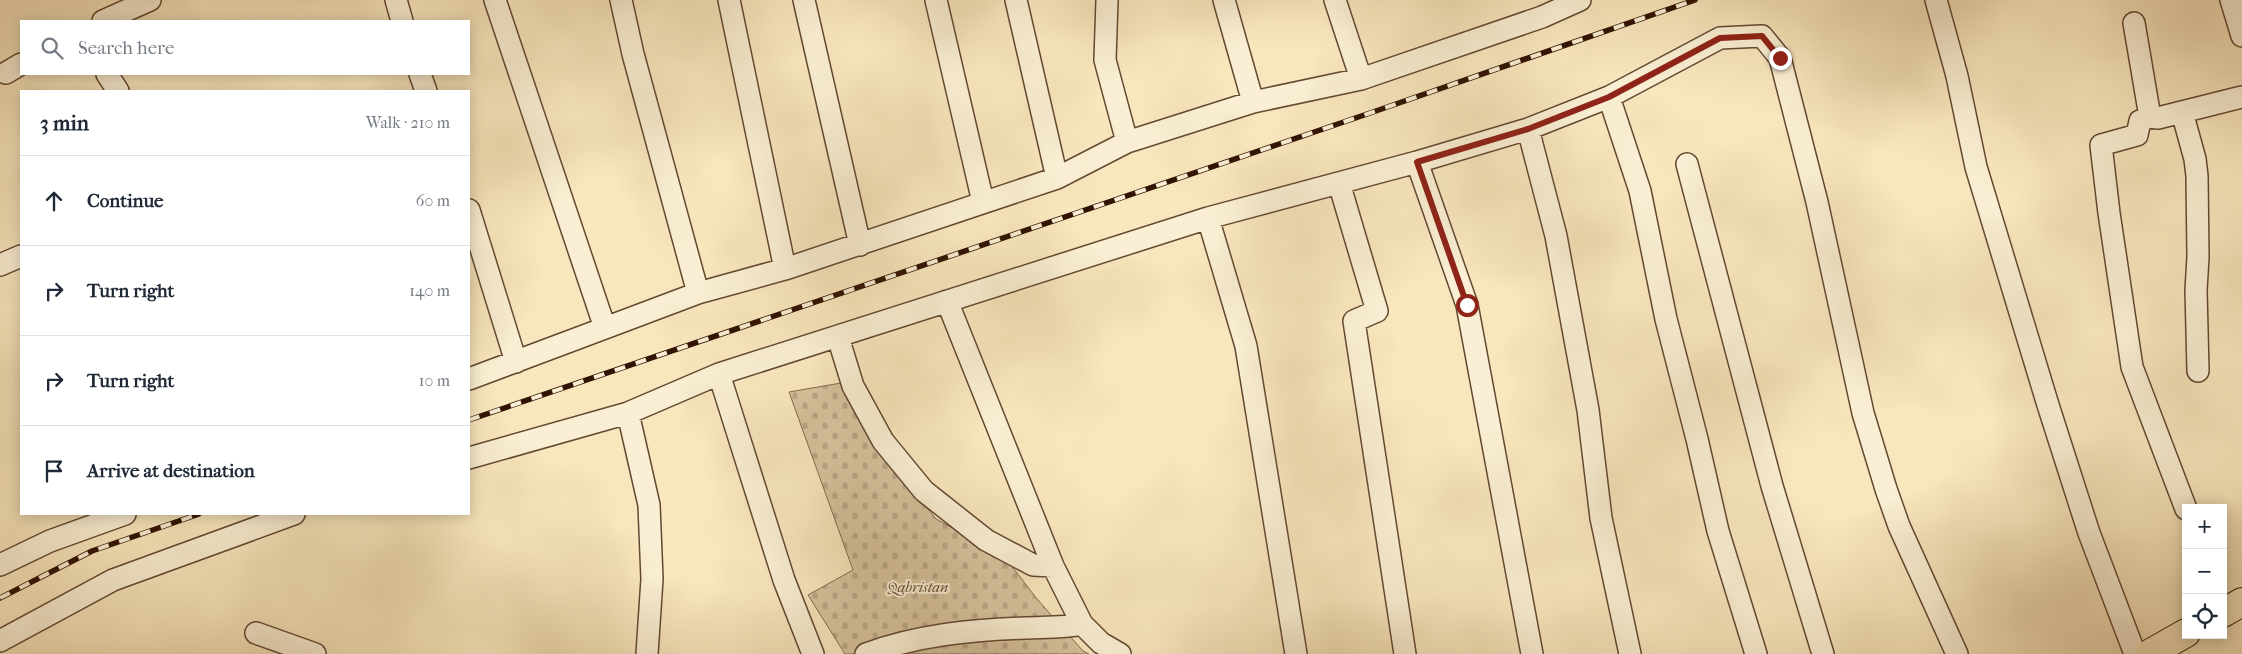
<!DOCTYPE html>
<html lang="en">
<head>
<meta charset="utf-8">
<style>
	body { margin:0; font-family:"IM FELL French Canon",serif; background:#f6f6f7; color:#1f2937 }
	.controls { position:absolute; right:15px; bottom:15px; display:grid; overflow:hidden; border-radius:0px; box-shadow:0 2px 12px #0003 }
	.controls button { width:45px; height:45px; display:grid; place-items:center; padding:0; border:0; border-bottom:1px solid #e0e1e3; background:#fff; color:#1f2937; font:25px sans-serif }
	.stop { position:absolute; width:15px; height:15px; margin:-11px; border:4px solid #8f2418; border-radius:50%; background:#fff }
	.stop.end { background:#8f2418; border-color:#fff; box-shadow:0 1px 5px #0008 }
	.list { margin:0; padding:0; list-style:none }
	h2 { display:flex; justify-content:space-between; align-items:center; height:65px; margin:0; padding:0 20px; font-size:21px }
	h2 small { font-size:16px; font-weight:400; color:#747a83 }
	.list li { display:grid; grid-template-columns:32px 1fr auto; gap:15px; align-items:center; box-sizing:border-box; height:90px; padding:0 20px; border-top:1px solid #e0e1e3 }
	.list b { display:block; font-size:19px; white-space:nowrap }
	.list em { font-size:16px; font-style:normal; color:#747a83 }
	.icon { flex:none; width:28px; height:28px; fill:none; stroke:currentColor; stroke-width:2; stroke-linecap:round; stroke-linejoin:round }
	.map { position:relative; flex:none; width:2242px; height:654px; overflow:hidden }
	.search { position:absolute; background:#fff; box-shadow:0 2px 12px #0003; left:20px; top:20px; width:450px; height:55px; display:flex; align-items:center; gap:12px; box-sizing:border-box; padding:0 18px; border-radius:0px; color:#747a83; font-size:19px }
	.panel { position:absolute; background:#fff; box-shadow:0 2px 12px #0003; left:20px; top:90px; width:450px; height:425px; border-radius:0px }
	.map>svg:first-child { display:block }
</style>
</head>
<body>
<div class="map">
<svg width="2242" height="654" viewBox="0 0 2242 654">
	<defs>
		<pattern id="cemetery-stones" width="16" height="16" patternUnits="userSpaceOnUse" patternTransform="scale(1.25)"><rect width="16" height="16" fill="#d6c29d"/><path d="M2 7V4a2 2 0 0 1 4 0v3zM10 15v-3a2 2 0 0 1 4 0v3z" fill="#b8a686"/></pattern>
	</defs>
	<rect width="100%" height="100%" fill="#f8e6bd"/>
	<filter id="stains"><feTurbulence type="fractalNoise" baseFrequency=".004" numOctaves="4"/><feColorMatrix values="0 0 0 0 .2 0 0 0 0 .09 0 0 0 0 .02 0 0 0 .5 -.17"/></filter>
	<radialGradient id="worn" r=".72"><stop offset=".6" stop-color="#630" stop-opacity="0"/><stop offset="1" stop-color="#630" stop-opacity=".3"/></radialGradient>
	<!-- cemetery -->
	<path fill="url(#cemetery-stones)" stroke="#846a50" d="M841 383 881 452 936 519 1004 556 1037 599 1083 651 1089 654H845L808 595 853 570 789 392Z"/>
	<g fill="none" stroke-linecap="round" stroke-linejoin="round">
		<defs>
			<path id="minor" d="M396 0 402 21
				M495 0 605 328 698 293 785 269 1057 178 1127 142 1253 102 1361 79 1542 17 1580 0
				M621 0 633 54 698 293
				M729 0 785 269
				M804 0 860 245
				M936 0 983 202
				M1016 0 1057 178
				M1107 0 1105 60 1127 142
				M1224 0 1253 102
				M1335 0 1361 79
				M1936 0 1957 76 1976 167 2048 405 2089 533 2135 654
				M2231 0 2242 36
				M103 21 150 0
				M2134 23 2150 117 2140 121 2137 135 2101 145 2109 213 2132 367 2186 509
				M6 73 21 64
				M107 74 118 91
				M420 74 426 91
				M1609 97 1640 191 1666 319 1697 439 1718 531 1756 654
				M2182 112 2195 159 2197 176 2198 257 2196 290 2198 371
				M2150 117 2158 118 2242 97
				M1528 129 1556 236 1588 410 1601 518 1630 654
				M1417 162 1467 305 1532 654
				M1687 164 1772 486 1823 654
				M1339 183 1377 311 1354 321 1405 654
				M469 210 516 362
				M1208 218 1246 346 1296 654
				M0 265 21 256
				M947 301 1053 566 1082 624 1101 643 1120 654
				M838 337 853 386 883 441 924 491 986 540 1033 565 1053 566
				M719 374 784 580 813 654
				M469 379 605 328
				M628 413 649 505 652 579 647 654
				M469 458 628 413 719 374 1208 218 1417 162 1528 129 1609 97 1720 38 1762 36 1780 58 1817 202 1863 413 1886 489 1899 526 1957 654
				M0 565 50 541 125 514
				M256 633 315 654
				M0 641 113 580 294 514
				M866 654C917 635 971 630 1025 628 1045 627 1063 628 1082 624"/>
			<path id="highway" d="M2223 613 2242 602
				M2149 654 2186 633"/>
		</defs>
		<!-- minor casing -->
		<use href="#minor" stroke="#634832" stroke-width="24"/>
		<!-- highway casing -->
		<use href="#highway" stroke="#311303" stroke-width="30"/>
		<!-- minor -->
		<use href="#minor" stroke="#faefd4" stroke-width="21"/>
		<!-- highway -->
		<use href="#highway" stroke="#f8e6bd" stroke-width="28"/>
		<defs>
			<path id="rail" d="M469 420 1373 112 1695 0
				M0 598 92 551 199 514"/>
		</defs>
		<!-- rail casing -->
		<use href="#rail" stroke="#311303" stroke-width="5.5"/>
		<!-- rail -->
		<use href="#rail" stroke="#faefd4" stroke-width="4" stroke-dasharray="11" stroke-linecap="butt"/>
	</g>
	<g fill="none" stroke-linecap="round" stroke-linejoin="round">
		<!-- route -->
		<path stroke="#8f2418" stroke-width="6" d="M1467 305 1417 162 1528 129 1609 97 1720 38 1762 36 1780 58"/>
	</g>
	<g text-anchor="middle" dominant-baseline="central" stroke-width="4" stroke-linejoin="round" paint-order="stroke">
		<!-- park labels -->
		<g font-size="15" font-style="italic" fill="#634831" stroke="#faefd4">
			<text x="918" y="587">Qabristan</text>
		</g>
	</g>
	<rect width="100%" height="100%" filter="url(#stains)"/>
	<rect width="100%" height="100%" fill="url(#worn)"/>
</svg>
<div class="controls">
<button>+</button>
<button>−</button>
<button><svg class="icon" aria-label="locate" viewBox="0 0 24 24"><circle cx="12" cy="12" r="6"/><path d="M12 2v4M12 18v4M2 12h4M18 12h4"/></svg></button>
</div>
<div class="stop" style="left:1467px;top:305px"></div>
<div class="stop end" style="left:1780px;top:58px"></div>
<div class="search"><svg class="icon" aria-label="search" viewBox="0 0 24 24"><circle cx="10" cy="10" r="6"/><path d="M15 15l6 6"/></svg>Search here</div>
<section class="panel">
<h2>3 min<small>Walk · 210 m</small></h2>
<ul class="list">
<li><svg class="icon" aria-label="ahead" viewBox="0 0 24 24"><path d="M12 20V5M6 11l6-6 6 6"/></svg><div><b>Continue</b></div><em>60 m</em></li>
<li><svg class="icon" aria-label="right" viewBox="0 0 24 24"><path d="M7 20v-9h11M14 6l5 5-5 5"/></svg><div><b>Turn right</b></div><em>140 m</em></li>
<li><svg class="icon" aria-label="right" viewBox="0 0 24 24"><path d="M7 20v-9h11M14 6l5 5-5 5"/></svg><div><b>Turn right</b></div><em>10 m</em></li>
<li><svg class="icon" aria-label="arrive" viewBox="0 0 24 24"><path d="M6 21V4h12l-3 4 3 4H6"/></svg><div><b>Arrive at destination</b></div></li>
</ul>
</section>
</div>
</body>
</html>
